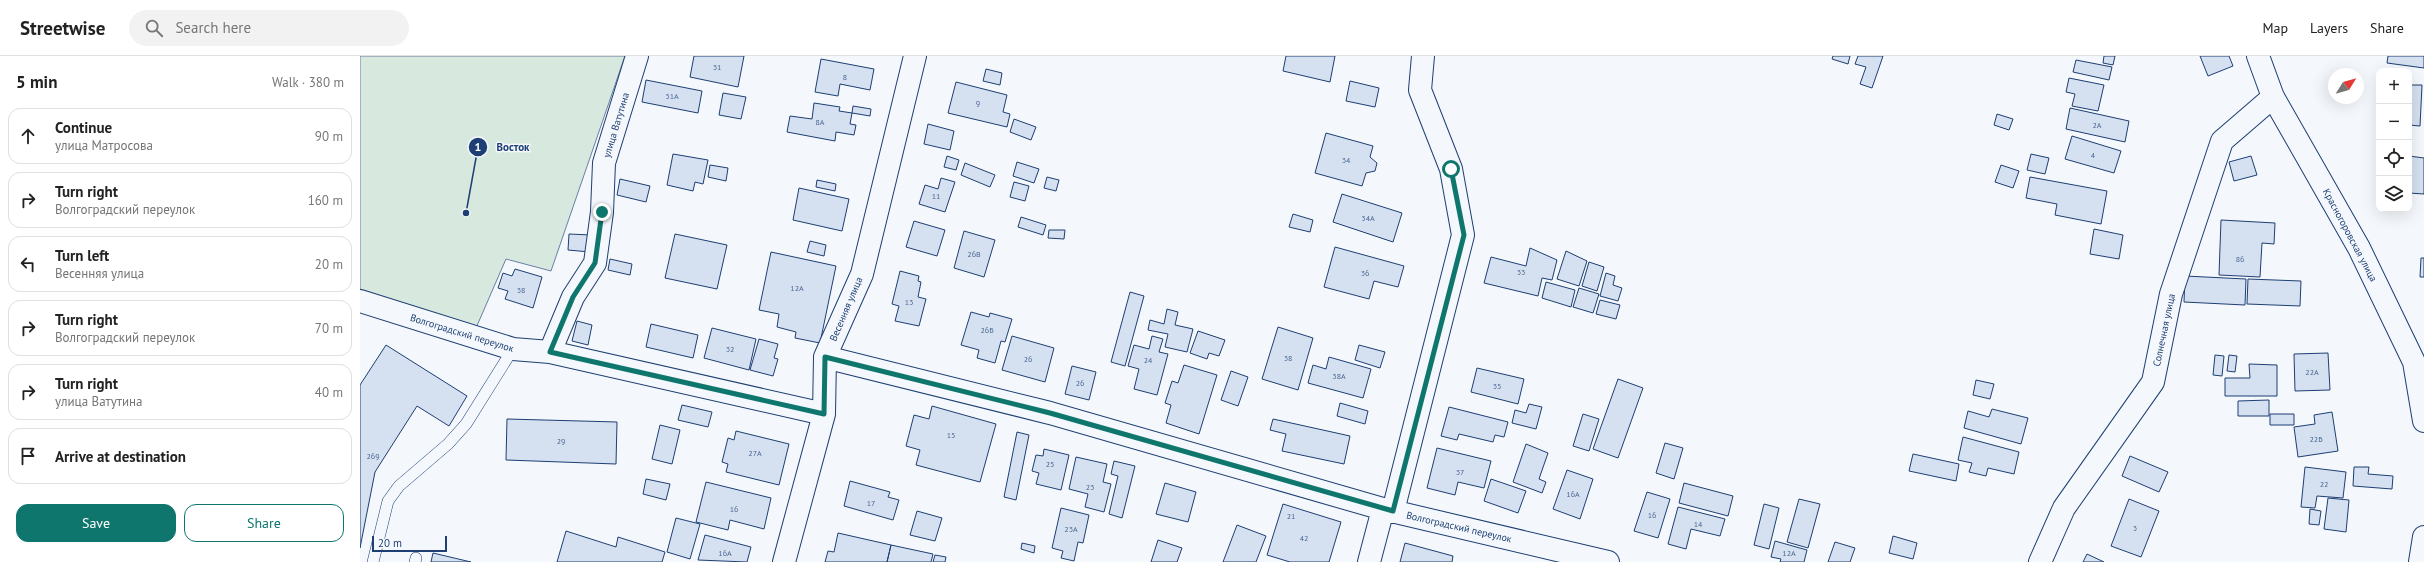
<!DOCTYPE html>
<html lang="en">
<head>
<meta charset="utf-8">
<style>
	body { margin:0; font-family:"PT Sans",sans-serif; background:#f2f2f2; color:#222 }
	.controls { position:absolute; right:12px; top:12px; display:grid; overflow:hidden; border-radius:8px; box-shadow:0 4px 16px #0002 }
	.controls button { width:36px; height:36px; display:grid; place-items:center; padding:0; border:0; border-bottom:1px solid #e0e0e0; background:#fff; color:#222; font:20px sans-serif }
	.compass { position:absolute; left:1968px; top:12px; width:36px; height:36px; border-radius:50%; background:#fff; box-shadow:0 4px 16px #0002; rotate:53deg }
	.scale { position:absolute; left:12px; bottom:10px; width:75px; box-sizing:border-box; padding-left:4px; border:2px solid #1d3f73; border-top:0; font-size:11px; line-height:14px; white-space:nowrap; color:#1d3f73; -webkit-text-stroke:3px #f4f7fb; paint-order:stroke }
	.stop { position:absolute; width:12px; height:12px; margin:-9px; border:3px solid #0f766e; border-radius:50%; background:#fff }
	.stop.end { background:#0f766e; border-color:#fff; box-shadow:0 1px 4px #0008 }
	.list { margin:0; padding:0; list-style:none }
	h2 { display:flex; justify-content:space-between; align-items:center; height:52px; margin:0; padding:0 16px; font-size:17px }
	h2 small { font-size:13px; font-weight:400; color:#767676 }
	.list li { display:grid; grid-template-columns:26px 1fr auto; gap:12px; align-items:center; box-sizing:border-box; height:56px; margin:0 8px 8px; padding:0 8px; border:1px solid #e0e0e0; border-radius:12px }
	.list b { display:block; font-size:15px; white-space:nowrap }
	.list p { margin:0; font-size:13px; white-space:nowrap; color:#767676 }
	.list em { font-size:13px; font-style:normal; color:#767676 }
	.actions { display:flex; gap:8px; padding:12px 16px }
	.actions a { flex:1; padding:9px 0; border:1px solid #0f766e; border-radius:12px; text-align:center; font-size:14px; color:#0f766e }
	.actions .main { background:#0f766e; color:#fff }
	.icon { flex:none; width:22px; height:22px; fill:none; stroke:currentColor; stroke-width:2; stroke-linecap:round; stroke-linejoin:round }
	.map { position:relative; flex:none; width:2064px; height:506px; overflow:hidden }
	header { display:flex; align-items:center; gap:24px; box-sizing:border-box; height:56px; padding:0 20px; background:#fff; border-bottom:1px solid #e0e0e0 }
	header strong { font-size:19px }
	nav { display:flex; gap:22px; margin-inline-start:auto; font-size:14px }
	.search { width:280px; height:36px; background:#f2f2f2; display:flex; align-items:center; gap:10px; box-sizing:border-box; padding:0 14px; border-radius:22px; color:#767676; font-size:15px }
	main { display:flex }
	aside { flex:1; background:#fff }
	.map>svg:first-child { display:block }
</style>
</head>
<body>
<header>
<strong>Streetwise</strong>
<div class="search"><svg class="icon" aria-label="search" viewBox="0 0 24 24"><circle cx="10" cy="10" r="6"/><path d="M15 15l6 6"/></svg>Search here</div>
<nav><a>Map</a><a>Layers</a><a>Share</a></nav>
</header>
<main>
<aside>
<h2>5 min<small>Walk · 380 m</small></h2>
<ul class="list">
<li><svg class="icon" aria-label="ahead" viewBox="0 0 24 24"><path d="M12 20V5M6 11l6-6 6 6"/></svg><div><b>Continue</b><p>улица Матросова</p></div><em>90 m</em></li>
<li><svg class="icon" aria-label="right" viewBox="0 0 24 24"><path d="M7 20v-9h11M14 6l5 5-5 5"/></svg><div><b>Turn right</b><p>Волгоградский переулок</p></div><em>160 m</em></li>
<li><svg class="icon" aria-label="left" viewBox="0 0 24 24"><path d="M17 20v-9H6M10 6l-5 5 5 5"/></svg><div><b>Turn left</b><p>Весенняя улица</p></div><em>20 m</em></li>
<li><svg class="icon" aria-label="right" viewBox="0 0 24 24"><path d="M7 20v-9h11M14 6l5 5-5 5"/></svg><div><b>Turn right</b><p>Волгоградский переулок</p></div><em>70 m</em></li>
<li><svg class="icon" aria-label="right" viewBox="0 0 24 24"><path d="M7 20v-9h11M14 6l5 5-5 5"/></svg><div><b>Turn right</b><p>улица Ватутина</p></div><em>40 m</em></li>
<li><svg class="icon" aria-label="arrive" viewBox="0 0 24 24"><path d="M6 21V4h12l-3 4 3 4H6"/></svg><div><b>Arrive at destination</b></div></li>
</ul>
<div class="actions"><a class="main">Save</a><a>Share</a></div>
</aside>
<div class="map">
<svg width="2064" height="506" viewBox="0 0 2064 506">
	<rect width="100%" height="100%" fill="#f4f7fb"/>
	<!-- green -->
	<path fill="#d7e8df" stroke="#687fa3" d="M0 0H265L191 215 146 203 116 272 0 233Z"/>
	<!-- building -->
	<path fill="#d5e0f0" stroke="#1d3f73" d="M334 0H384L378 31 330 21Z
		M926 0H975L970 26 923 15Z
		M1473 0H1490L1488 8 1472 3Z
		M1498 0H1523L1512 32 1500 28 1506 11 1495 8Z
		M1744 0H1755L1753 9 1743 7Z
		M1840 0H1869L1873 10 1848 20Z
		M2028 0H2064V12L2027 7Z
		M461 3 514 13 510 34 480 28 478 40 455 36Z
		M1716 4 1752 11 1749 24 1713 16Z
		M626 13 642 17 640 29 623 25Z
		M1709 22 1744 29 1738 55 1712 50 1715 38 1706 36Z
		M286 24 342 35 338 57 282 46Z
		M990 25 1019 32 1015 51 986 45Z
		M596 26 647 39 643 56 650 58 647 71 588 57Z
		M2049 29H2062L2060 70 2049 69Z
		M363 37 386 41 381 63 359 59Z
		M454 47 480 51 479 55 492 57 490 68 496 69 494 79 476 76 475 85 427 76 430 60 452 63Z
		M493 50 511 53 510 60 492 57Z
		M1710 52 1769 65 1765 86 1706 73Z
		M1637 58 1653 63 1649 74 1634 69Z
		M654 63 676 71 671 84 650 76Z
		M568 68 594 75 590 94 564 88Z
		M966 77 1013 90 1010 101 1017 107 1015 115 1006 117 1002 130 955 117Z
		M1712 80 1761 95 1754 117 1705 103Z
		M313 98 348 104 343 128 335 126 333 135 307 129Z
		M1671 98 1689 102 1685 118 1667 114Z
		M587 100 599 104 596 114 584 111Z
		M1891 100 1897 119 1874 125 1869 106Z
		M2049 100 2064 102V138L2049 137Z
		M657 106 679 113 674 127 653 120Z
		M605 107 635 119 630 131 601 119Z
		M350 109 368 112 366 125 348 121Z
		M1641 109 1659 115 1653 132 1635 126Z
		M687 121 699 124 696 135 684 132Z
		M1670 121 1747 135 1741 168 1695 159 1697 148 1666 142Z
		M581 122 595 126 585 156 559 148 565 129 578 133Z
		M260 123 290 130 286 146 257 139Z
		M457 124 476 128 475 135 456 131Z
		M654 126 669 130 665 145 650 141Z
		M439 132 489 143 482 175 433 164Z
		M982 138 1042 157 1033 186 973 166Z
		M933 158 953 164 950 176 929 171Z
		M661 161 686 169 683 179 658 171Z
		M1861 164 1915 167 1914 188 1902 187 1900 221 1859 219Z
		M554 165 585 174 577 200 546 191Z
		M1734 173 1763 179 1759 203 1730 198Z
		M689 174H705L704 183 688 182Z
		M604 175 635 184 624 221 594 212Z
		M209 178 231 179 230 196 208 194Z
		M315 178 367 189 357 233 305 222Z
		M450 185 466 189 464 200 447 196Z
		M975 191 1044 210 1038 231 1014 225 1009 243 964 231Z
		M1170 192 1197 204 1192 224 1182 222 1178 240 1124 227 1131 201 1166 210Z
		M1206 195 1227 205 1219 230 1197 223Z
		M411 196 476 210 460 287 435 282 436 276 417 271 419 258 399 254Z
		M2061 202H2064V221H2060Z
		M250 203 272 208 270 219 248 214Z
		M1229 206 1244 211 1237 235 1222 230Z
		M155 213 182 221 173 252 145 243 148 235 138 232 143 217 152 220Z
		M540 215 559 220 558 225 561 226 558 241 566 243 559 270 535 265 539 250 532 248Z
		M1246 217 1255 220 1253 229 1262 232 1258 245 1240 240Z
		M1825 220 1886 223 1885 249 1824 246Z
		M1888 223 1941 225 1940 250 1887 248Z
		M1186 226 1215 234 1211 251 1182 242Z
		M1219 232 1239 238 1233 257 1213 251Z
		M770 236 784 240 765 310 751 306Z
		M1240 244 1260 249 1256 263 1236 258Z
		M807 253 818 256 815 269 833 273 827 296 805 291 808 278 788 274 790 264 804 268Z
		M611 256 629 261 630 257 652 263 645 286 641 285 635 307 617 302 619 294 601 289Z
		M217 265 232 269 228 289 212 285Z
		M291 268 338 279 333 302 286 291Z
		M918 271 953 282 938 334 902 323Z
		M352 272 396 283 389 314 344 302Z
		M838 275 865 284 859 300 849 297 847 303 830 297Z
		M652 280 694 292 685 326 642 314Z
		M792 280 803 283 799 296 808 298 797 339 774 333 779 313 768 310 774 289 789 293Z
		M399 283 418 288 414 302 418 303 413 320 390 314Z
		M26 289 107 340 89 370 57 350 15 416 0 492V329Z
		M999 289 1025 296 1020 312 995 304Z
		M1968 297 1970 334 1935 335 1934 298Z
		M1855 299 1864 300 1862 320 1853 319Z
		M1869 299 1877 300 1875 316 1867 315Z
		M969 301 1011 313 1003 342 948 327 953 309 966 313Z
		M1889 308 1917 309V340H1865V322H1890Z
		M824 309 857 319 839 378 806 367 811 349 805 347 812 325 818 327Z
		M712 310 736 316 729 344 705 338Z
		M1117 312 1164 323 1158 348 1111 336Z
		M871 315 888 321 878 350 861 344Z
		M1258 323 1283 332 1258 402 1233 393Z
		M1616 324 1634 328 1630 343 1613 339Z
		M1909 344V360H1878V345Z
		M980 347 1008 355 1005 368 977 360Z
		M1169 348 1182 351 1176 373 1152 367 1155 354 1166 357Z
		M322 349 352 356 348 371 318 364Z
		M572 350 636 368 620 426 556 409 560 394 546 390 554 359 569 363Z
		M1089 351 1148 366 1144 381 1135 379 1133 386 1099 378 1097 384 1081 380Z
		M1632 353 1668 362 1661 388 1604 372 1608 355 1629 361Z
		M1972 356 1978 395 1938 401 1934 371 1955 368 1954 359Z
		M1223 358 1239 363 1229 395 1213 390Z
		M1910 358H1934V369H1910Z
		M147 363 257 366 256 408 146 404Z
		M913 363 990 380 984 408 922 395 926 378 910 374Z
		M300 369 320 374 312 408 292 403Z
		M376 375 429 388 419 429 366 416 368 408 362 406 368 382 374 384Z
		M657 376 669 379 656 444 644 441Z
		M1603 381 1659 396 1654 418 1628 412 1626 420 1609 416 1612 407 1598 404Z
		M1305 387 1323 392 1314 423 1296 417Z
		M1166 388 1188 397 1179 423 1186 426 1182 437 1153 426Z
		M1077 392 1131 405 1124 432 1098 426 1095 439 1067 432Z
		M684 393 709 399 701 434 676 428 679 417 672 415 676 399 683 400Z
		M1553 398 1599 408 1596 425 1549 415Z
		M1770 400 1808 416 1799 436 1762 420Z
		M716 401 747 408 743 426 751 428 744 456 725 451 728 438 709 433Z
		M754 405 775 410 762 462 749 458 758 420 751 418Z
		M1945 411 1986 416 1983 442 1957 440 1955 452 1941 451Z
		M1994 411H2009L2008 418 2033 420 2032 433 1993 430Z
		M1207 414 1233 423 1220 463 1193 453Z
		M286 423 310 428 306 444 283 438Z
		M1131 423 1166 435 1158 457 1124 445Z
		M490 425 530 436 528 441 539 444 533 464 484 450Z
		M346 426 411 442 404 473 370 464 368 474 336 466Z
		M805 427 836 436 828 466 796 458Z
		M1324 427 1373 440 1368 460 1319 447Z
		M1287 436 1310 443 1298 482 1274 475Z
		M1968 442 1989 444 1986 476 1964 473Z
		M1439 443 1460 448 1448 492 1427 486Z
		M1769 443 1799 455 1781 501 1751 490Z
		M923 448 981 466 969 506H930L907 499Z
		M1404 448 1419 452 1409 493 1394 489Z
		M1318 451 1365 463 1360 480 1331 473 1326 493 1308 488Z
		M701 452 729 459 723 487 718 486 714 505 701 502 703 495 692 492Z
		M1950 453 1961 455 1959 469 1949 468Z
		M557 455 582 462 575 485 550 479Z
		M316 462 340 468 330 503 307 496Z
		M877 469 906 480 896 506H863Z
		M206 475 256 491 258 481 305 496 302 506H197Z
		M478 477 531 489 527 506H465L468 495 474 496Z
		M345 479 391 491 387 506 338 504Z
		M1533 480 1557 487 1553 503 1529 497Z
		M798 484 822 492 817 506H791Z
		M1415 485 1447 494 1444 506H1420L1421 503 1411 501Z
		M1475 486 1495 492 1490 506H1468Z
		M662 487 675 490 674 497 661 493Z
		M1045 487 1093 500 1092 506H1040Z
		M531 489 573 498 571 506H527Z
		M73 497 111 506H71Z
		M1727 498 1744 506H1723Z
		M575 499 586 501 585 506H573Z"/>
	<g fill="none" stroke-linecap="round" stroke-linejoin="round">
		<defs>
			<path id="service" d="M13 506 28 445 39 430 88 388 106 368 153 293
				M55 506 56 502"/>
			<path id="minor" d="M0 245 153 293 190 296 464 358
				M190 296 213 241 235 207 242 156 244 107 277 0
				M465 301 690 357 1023 453 1248 506
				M1033 455 1103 179 1091 113 1060 34 1063 0
				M424 506 464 358 465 301 502 218 555 0
				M1009 506 1023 453
				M1680 506 1704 452 1793 326 1811 238 1862 85 1913 41"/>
			<path id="tertiary" d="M1898 0 1913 41 1999 192 2054 306 2064 365
				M2060 506 2064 481"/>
		</defs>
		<!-- service casing -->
		<use href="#service" stroke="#1d3f73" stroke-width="12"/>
		<!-- minor casing -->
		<use href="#minor" stroke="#1d3f73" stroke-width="24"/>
		<!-- tertiary casing -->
		<use href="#tertiary" stroke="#1d3f73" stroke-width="24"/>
		<!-- service -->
		<use href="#service" stroke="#f4f7fb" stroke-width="11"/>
		<!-- minor -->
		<use href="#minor" stroke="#f4f7fb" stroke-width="22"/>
		<!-- tertiary -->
		<use href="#tertiary" stroke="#f4f7fb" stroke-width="22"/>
	</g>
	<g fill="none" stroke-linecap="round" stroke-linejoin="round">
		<!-- route -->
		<path stroke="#0f766e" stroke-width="5" d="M242 156 235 207 213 241 190 296 464 358 465 301 690 357 1033 455 1104 179 1091 113"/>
	</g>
	<g text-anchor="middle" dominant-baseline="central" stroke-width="3" stroke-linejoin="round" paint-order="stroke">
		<!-- number labels -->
		<g font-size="8" fill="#4b6792">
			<text x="357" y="11">31</text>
			<text x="485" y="21">8</text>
			<text x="312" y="40">31А</text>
			<text x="618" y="47">9</text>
			<text x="460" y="66">8А</text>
			<text x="1737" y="69">2А</text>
			<text x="1733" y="99">4</text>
			<text x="986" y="104">34</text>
			<text x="576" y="140">11</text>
			<text x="1008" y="162">34А</text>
			<text x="614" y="198">26В</text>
			<text x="1880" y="203">86</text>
			<text x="1161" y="216">33</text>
			<text x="1005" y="217">36</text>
			<text x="437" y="232">12А</text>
			<text x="161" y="234">38</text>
			<text x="549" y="246">13</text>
			<text x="627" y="274">26Б</text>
			<text x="370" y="293">32</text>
			<text x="928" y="302">38</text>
			<text x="668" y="303">26</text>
			<text x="788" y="304">24</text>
			<text x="1952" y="316">22А</text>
			<text x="979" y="320">38А</text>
			<text x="720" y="327">26</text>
			<text x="1137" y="330">35</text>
			<text x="591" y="379">15</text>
			<text x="1956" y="383">22Б</text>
			<text x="201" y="385">29</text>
			<text x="395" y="397">27А</text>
			<text x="13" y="400">269</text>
			<text x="690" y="408">25</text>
			<text x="1100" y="416">37</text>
			<text x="1964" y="428">22</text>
			<text x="730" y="431">23</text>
			<text x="1213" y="438">16А</text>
			<text x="511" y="447">17</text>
			<text x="374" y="453">16</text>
			<text x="1292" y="459">16</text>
			<text x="931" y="460">21</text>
			<text x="1338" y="468">14</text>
			<text x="1775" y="472">3</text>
			<text x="711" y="473">23А</text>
			<text x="944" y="482">42</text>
			<text x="365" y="497">16А</text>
			<text x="1429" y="497">12А</text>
		</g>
		<!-- street labels -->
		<g font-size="10" fill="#1d3f73" stroke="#f4f7fb">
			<text transform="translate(256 69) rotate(-73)">улица Ватутина</text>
			<text transform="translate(1990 179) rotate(62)">Красногоровская улица</text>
			<text transform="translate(486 253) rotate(-67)">Весенняя улица</text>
			<text transform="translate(1804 274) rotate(-78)">Солнечная улица</text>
			<text transform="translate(102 277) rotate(17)">Волгоградский переулок</text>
			<text transform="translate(1099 471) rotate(13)">Волгоградский переулок</text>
		</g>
	</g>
	<!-- callouts -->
	<path fill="none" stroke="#1d3f73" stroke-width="1.5" d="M106 157L118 91"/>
	<g fill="#1d3f73" stroke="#f4f7fb" stroke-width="1.5">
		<circle cx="106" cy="157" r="4"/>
		<circle cx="118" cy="91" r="10"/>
	</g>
	<g font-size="12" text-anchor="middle" font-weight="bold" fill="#fff">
		<text x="118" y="95">1</text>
	</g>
	<g font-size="11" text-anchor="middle" font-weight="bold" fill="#1d3f73" stroke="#f4f7fb" stroke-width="3" stroke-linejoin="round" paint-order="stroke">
		<text x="153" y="95">Восток</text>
	</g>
</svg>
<div class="controls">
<button>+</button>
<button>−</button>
<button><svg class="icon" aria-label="locate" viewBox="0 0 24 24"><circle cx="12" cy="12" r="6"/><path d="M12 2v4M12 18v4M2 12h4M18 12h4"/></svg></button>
<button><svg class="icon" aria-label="layers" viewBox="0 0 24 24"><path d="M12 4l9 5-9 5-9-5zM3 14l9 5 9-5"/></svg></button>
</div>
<svg class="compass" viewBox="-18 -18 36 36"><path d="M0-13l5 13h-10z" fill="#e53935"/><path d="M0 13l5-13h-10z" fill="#767676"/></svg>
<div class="scale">20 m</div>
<div class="stop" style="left:1091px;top:113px"></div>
<div class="stop end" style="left:242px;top:156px"></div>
</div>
</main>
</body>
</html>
